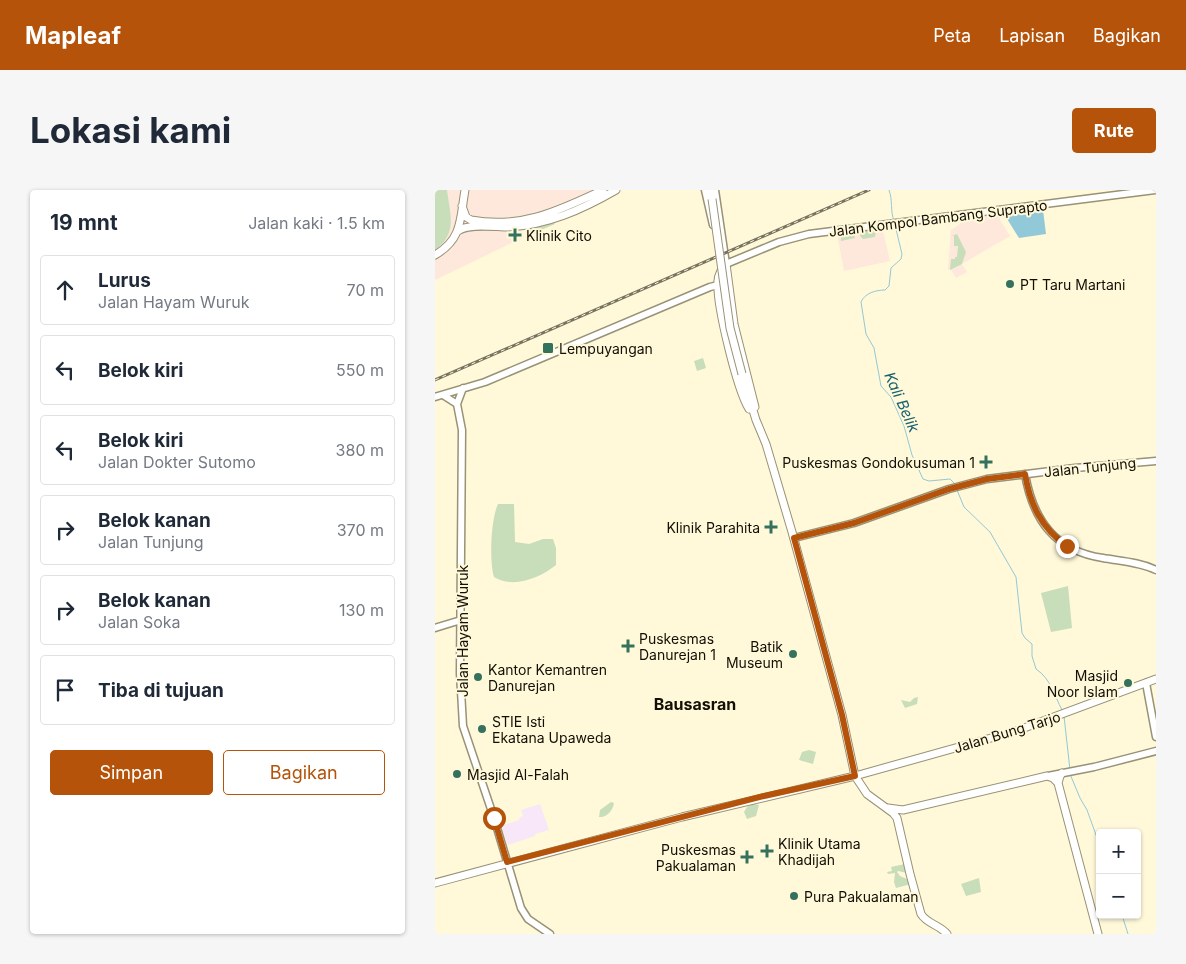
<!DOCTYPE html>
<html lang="id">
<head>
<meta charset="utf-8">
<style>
	body { margin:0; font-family:Inter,sans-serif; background:#f6f6f7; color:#1f2937 }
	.controls { position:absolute; right:15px; bottom:15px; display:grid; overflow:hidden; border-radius:5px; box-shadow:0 1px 4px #0004 }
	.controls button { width:45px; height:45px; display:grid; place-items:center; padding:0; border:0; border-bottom:1px solid #e0e1e3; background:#fff; color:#1f2937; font:25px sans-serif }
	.stop { position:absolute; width:15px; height:15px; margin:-11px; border:4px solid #b45309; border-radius:50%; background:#fff }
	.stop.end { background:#b45309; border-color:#fff; box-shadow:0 1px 5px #0008 }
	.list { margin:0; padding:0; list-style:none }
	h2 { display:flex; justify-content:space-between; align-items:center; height:65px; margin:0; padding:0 20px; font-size:21px }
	h2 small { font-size:16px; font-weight:400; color:#747a83 }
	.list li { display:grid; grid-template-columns:32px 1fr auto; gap:15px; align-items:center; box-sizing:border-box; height:70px; margin:0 10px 10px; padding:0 10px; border:1px solid #e0e1e3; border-radius:5px }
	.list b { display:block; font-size:19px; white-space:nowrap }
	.list p { margin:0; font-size:16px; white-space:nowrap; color:#747a83 }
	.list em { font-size:16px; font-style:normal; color:#747a83 }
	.actions { display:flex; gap:10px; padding:15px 20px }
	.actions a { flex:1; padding:11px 0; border:1px solid #b45309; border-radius:5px; text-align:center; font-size:18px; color:#b45309 }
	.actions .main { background:#b45309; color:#fff }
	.icon { flex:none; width:28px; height:28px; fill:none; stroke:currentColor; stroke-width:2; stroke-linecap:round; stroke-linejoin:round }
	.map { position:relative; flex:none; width:721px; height:744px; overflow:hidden; border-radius:5px }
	header { display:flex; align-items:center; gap:30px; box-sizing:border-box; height:70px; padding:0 25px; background:#b45309; color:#fff }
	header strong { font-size:24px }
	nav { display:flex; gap:28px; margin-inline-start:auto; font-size:18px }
	.intro { display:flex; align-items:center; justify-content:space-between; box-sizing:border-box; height:120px; padding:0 30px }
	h1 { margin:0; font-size:35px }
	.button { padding:12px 22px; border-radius:5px; background:#b45309; color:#fff; font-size:18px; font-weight:700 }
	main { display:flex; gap:30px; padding:0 30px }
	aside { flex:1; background:#fff; border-radius:5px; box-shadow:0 1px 4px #0004 }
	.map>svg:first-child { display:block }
</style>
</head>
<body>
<header>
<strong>Mapleaf</strong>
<nav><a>Peta</a><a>Lapisan</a><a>Bagikan</a></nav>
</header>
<div class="intro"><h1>Lokasi kami</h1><a class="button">Rute</a></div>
<main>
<aside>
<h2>19 mnt<small>Jalan kaki · 1.5 km</small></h2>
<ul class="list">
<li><svg class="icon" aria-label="ahead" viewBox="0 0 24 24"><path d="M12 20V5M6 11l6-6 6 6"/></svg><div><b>Lurus</b><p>Jalan Hayam Wuruk</p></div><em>70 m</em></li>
<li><svg class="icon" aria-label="left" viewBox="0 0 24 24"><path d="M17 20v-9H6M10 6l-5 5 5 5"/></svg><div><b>Belok kiri</b></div><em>550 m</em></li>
<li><svg class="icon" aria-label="left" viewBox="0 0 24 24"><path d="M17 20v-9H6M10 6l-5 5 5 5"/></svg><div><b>Belok kiri</b><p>Jalan Dokter Sutomo</p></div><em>380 m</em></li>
<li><svg class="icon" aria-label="right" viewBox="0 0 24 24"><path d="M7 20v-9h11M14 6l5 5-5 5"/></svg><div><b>Belok kanan</b><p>Jalan Tunjung</p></div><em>370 m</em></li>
<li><svg class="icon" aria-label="right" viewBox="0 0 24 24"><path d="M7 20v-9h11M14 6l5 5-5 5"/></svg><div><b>Belok kanan</b><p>Jalan Soka</p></div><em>130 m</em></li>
<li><svg class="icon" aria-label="arrive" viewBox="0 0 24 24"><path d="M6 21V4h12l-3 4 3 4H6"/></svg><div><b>Tiba di tujuan</b></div></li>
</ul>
<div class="actions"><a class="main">Simpan</a><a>Bagikan</a></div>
</aside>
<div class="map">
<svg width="721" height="744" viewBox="0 0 721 744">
	<rect width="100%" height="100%" fill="#fff8d9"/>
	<!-- commercial -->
	<path fill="#fee8db" d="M0 0H162L117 21 82 29 89 47 0 90Z
		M564 24 565 30 575 46 527 74 532 82 521 88 516 80H513L516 40 525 34V29Z
		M447 37 455 71 409 81 402 44Z"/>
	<!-- medical -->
	<path fill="#f8e7f8" d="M105 614 114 640 100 644V646L73 655 66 636 84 630V628L88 626 86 620Z"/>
	<!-- green -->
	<path fill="#c8ddba" d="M0 0H12C15 24 23 44 0 60Z
		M119 33 120 34 92 46 90 39Z
		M439 38 441 41 440 47 428 49 425 46 426 40Z
		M418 41 420 48 406 51 405 43Z
		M522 44 531 62 527 74 515 80 516 69H520V67H522L523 56H519V46H517Z
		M268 168 271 178 262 181 259 171Z
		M63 314H79L80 352 94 354 108 349H118L121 358V375C105 388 78 399 59 387 54 370 56 329 63 314Z
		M633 396 637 438 616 442 606 403Z
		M483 507 482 514 470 518 466 510 475 512 479 508Z
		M374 560 381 562 378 574 364 570 367 562Z
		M176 612 179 613C178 620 172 628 164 627L165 620Z
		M318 614 324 615 321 626 312 629 309 622 312 617Z
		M470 674 472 683 463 681 462 682 465 686 474 690 476 694 461 698 459 692 460 683 453 684 452 682 457 681 456 677Z
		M544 688 546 702 531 706 526 694Z"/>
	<!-- water -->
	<path fill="#91c9d8" d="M606 19 608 20 611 44 584 48 569 24Z"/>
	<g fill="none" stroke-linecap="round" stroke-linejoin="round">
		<!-- stream -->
		<path stroke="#91c9d8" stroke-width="1" d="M454 0C458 10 455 21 459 31
			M460 35 467 64 466 69 456 78 454 96 450 100C441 100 430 103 426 112L431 144 439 158 446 196 456 207 469 236 477 265 488 289 494 291 515 289 520 294
			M522 300 529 317 555 342 581 387 587 443 590 448 597 454V466L601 479C616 489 619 505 627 520
			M629 526 635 580
			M635 584 645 608 652 620 665 656
			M687 725 693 744"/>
		<defs>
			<path id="tertiary" d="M270 0 278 35
				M280 0 291 74 344 52 374 44 720 0
				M8 205 22 214 27 240 25 483 28 536 59 628 86 718 93 729 115 744
				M0 207 50 192 275 97 283 95 287 98
				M22 214 28 198
				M590 284C598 330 620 361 668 368 685 371 705 372 721 380
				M359 348 419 333 514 299 552 289 640 278 721 271
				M0 438 26 430
				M711 493 721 547
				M613 586 659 577 721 561"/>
			<path id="secondary" d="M274 0 277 9
				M27 16 31 27 36 30C87 39 123 21 168 0
				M23 41C33 33 60 37 72 37 111 36 148 19 181 0
				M0 65C28 49 25 28 30 0
				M291 74C287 78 283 85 283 91 281 114 302 199 314 219
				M291 74 299 134 320 217
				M307 184 321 230 331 254 357 342 407 525 420 586 432 604 458 623 462 628 475 684 486 724C492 734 505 735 512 744
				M623 593 625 586 627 583
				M453 618 468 620 612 586 618 588 623 593 663 744
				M0 693 247 627 420 586 581 541 721 489"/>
		</defs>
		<!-- tertiary casing -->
		<use href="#tertiary" stroke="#989276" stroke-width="9"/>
		<!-- secondary casing -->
		<use href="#secondary" stroke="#989276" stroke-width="9"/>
		<!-- tertiary -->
		<use href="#tertiary" stroke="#fff" stroke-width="6"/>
		<!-- secondary -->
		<use href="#secondary" stroke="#fff" stroke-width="7"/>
		<defs>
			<path id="rail" d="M0 190 434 0"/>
		</defs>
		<!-- rail casing -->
		<use href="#rail" stroke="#787360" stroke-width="3"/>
		<!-- rail -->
		<use href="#rail" stroke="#fff8d9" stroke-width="1" stroke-dasharray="4" stroke-linecap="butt"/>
		<defs>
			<path id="secondary-bridge" d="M277 9 295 138 307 184"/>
		</defs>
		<!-- secondary-bridge casing -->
		<use href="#secondary-bridge" stroke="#989276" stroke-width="9" stroke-linecap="butt"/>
		<!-- secondary-bridge -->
		<use href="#secondary-bridge" stroke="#fff" stroke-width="7"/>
	</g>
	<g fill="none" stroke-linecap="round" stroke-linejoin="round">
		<!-- route -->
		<path stroke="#b45309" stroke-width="6" d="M59 628 72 672 329 606 420 586 407 525 359 348 419 333 514 299 552 289 590 284C595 314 606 338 632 356"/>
	</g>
	<!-- markers -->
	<g fill="#35725d" stroke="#fff8d9" stroke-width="2">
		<path d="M77.5 37.5h5v5h5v5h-5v5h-5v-5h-5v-5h5z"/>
		<circle cx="575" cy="94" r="5"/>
		<rect x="107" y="152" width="12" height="12" rx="2.5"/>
		<path d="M548.5 264.5h5v5h5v5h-5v5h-5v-5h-5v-5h5z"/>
		<path d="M333.5 329.5h5v5h5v5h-5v5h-5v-5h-5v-5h5z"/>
		<path d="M190.5 448.5h5v5h5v5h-5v5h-5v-5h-5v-5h5z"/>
		<circle cx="358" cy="464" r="5"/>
		<circle cx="43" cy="487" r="5"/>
		<circle cx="693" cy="493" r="5"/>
		<circle cx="47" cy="539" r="5"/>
		<circle cx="22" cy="584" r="5"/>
		<path d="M329.5 653.5h5v5h5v5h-5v5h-5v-5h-5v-5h5z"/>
		<path d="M309.5 659.5h5v5h5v5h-5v5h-5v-5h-5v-5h5z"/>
		<circle cx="359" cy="706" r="5"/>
	</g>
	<g text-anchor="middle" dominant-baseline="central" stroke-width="4" stroke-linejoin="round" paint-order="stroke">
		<!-- street labels -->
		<g font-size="14" fill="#120f05" stroke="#fff8d9">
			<text transform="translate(503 28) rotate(-7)">Jalan Kompol Bambang Suprapto</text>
			<text transform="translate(655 277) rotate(-6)">Jalan Tunjung</text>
			<text transform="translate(27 441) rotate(-90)">Jalan Hayam Wuruk</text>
			<text transform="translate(572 542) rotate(-17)">Jalan Bung Tarjo</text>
		</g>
		<!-- poi labels -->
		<g font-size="14" fill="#120f05" stroke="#fff8d9" text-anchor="start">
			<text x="91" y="45">Klinik Cito</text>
			<text x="585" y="94">PT Taru Martani</text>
			<text x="124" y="158">Lempuyangan</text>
			<text x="540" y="272" text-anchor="end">Puskesmas Gondokusuman 1</text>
			<text x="325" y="337" text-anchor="end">Klinik Parahita</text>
			<text x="204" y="448">Puskesmas<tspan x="204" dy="16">Danurejan 1</tspan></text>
			<text x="348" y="456" text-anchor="end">Batik<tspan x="348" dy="16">Museum</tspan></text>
			<text x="53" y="479">Kantor Kemantren<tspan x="53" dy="16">Danurejan</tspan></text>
			<text x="683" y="485" text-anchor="end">Masjid<tspan x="683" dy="16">Noor Islam</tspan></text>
			<text x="57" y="531">STIE Isti<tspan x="57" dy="16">Ekatana Upaweda</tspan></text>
			<text x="32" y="584">Masjid Al-Falah</text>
			<text x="343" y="653">Klinik Utama<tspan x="343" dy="16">Khadijah</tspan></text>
			<text x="301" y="659" text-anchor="end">Puskesmas<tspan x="301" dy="16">Pakualaman</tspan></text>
			<text x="369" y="706">Pura Pakualaman</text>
		</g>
		<!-- water labels -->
		<g font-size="15" font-style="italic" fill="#176171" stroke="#fff8d9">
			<text transform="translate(467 212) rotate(66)">Kali Belik</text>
		</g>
		<!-- quarter labels -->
		<g font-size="16" font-weight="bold" fill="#120f05" stroke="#fff8d9">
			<text x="260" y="514">Bausasran</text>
		</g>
	</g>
</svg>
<div class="controls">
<button>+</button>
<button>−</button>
</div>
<div class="stop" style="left:59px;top:628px"></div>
<div class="stop end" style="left:632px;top:356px"></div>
</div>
</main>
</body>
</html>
